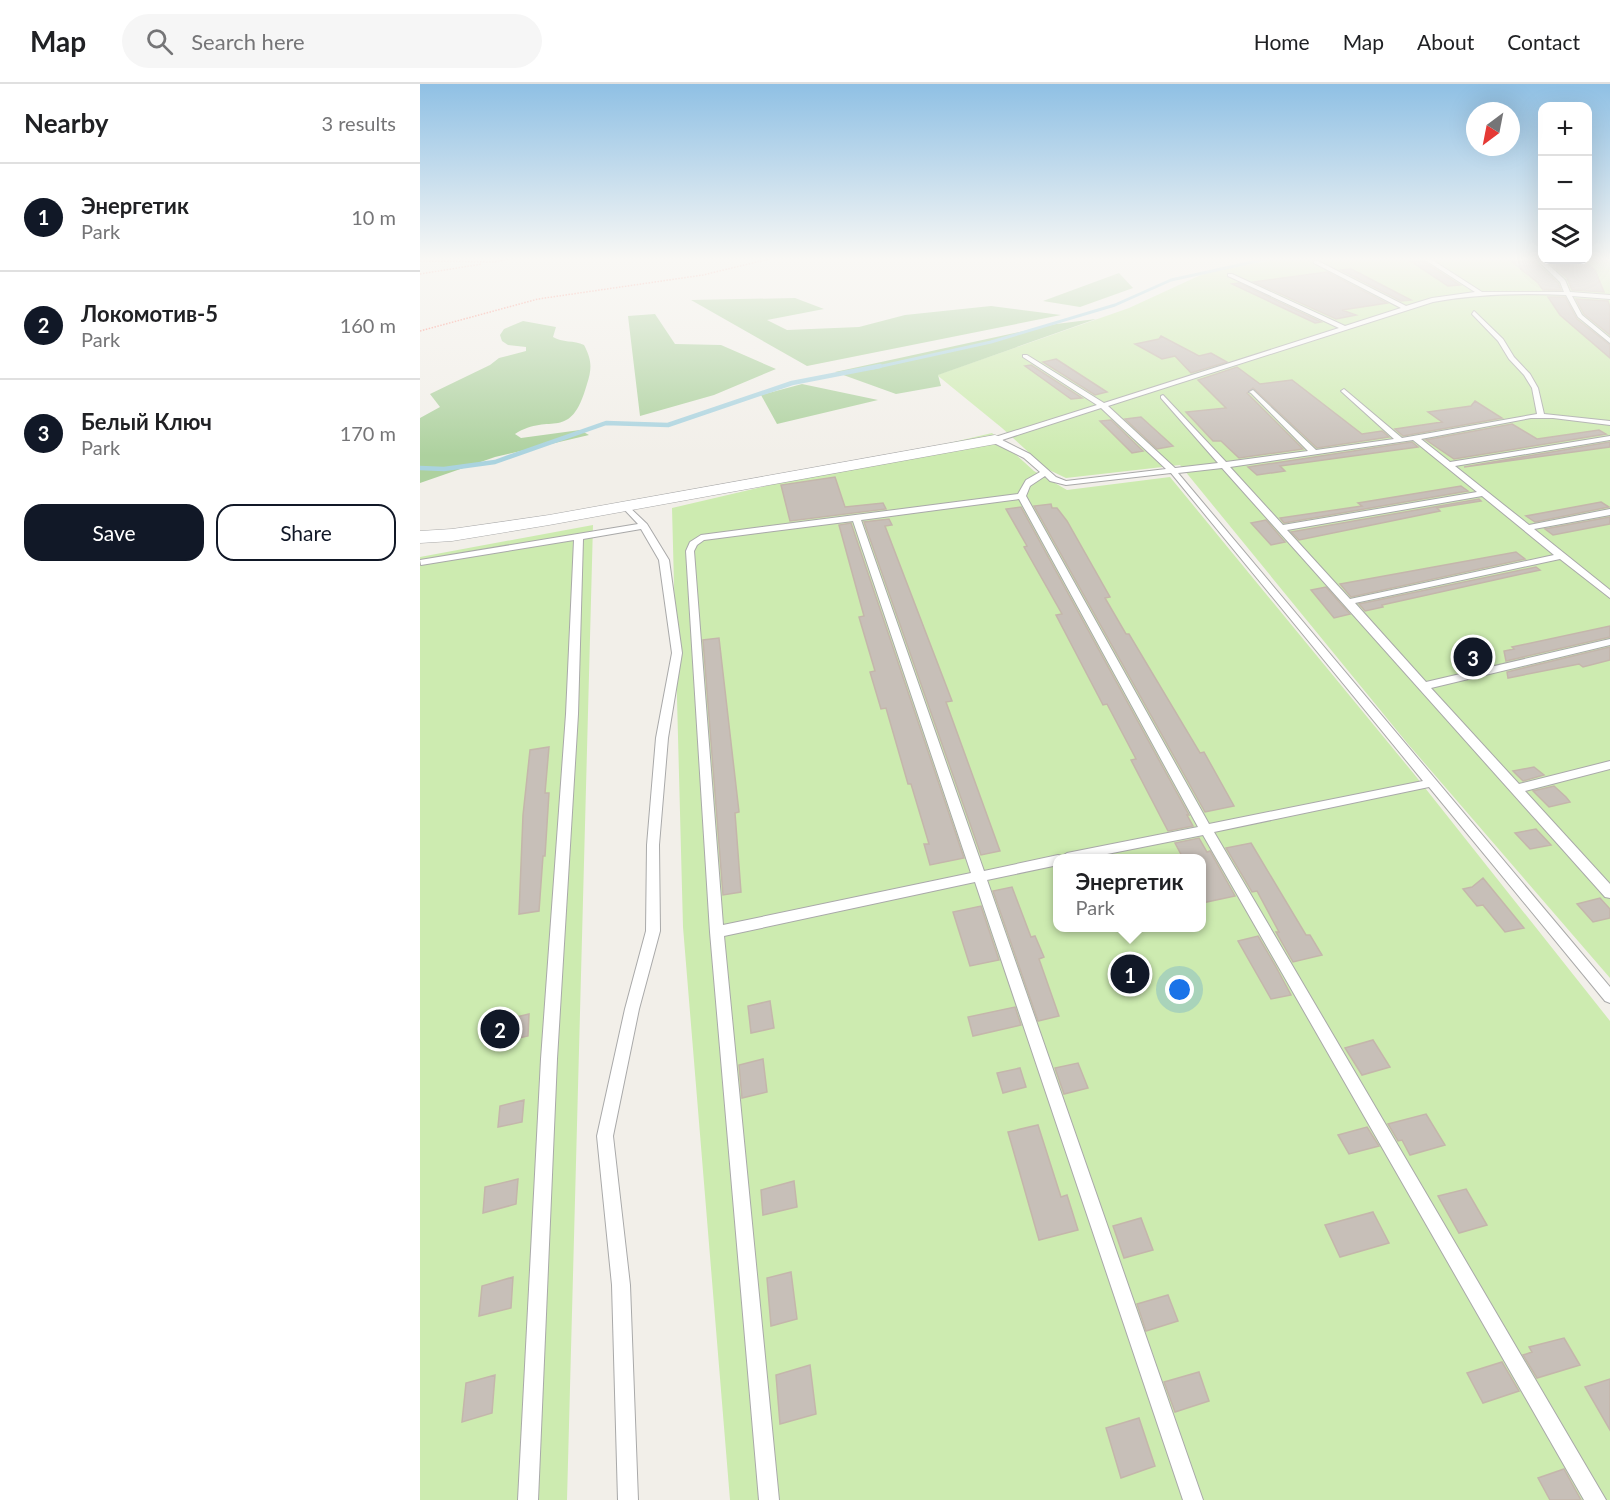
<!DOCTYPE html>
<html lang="en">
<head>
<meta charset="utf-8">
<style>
	body { margin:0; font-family:Lato,sans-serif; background:#f6f6f6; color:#202124 }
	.controls { position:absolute; right:18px; top:18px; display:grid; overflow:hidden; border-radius:12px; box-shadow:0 6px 24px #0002 }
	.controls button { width:54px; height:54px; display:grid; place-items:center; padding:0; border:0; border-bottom:2px solid #e0e0e0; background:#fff; color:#202124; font:30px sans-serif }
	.compass { position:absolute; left:1046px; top:18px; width:54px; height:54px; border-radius:50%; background:#fff; box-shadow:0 6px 24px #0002; rotate:212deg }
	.you { position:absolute; left:760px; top:906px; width:21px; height:21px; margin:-15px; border:4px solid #fff; border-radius:50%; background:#1a73e8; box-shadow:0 0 0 9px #1a73e833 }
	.badge { display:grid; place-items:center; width:39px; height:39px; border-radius:50%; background:#111827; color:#fff; font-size:20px; font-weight:700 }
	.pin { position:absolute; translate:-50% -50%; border:3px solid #fff; box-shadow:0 2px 6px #0006 }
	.popup { position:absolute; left:633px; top:770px; width:153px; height:78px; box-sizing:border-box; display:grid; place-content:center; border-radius:12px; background:#fff; filter:drop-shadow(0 2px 4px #0005); font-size:20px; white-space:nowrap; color:#757577 }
	.popup b { font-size:22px; color:#202124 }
	.popup::after { content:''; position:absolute; left:50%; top:100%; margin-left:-12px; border:12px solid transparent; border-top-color:#fff }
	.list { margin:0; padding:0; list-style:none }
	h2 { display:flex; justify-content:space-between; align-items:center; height:78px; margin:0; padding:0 24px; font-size:26px }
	h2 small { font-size:20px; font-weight:400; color:#757577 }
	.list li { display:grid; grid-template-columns:39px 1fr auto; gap:18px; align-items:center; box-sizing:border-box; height:108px; padding:0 24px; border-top:2px solid #e0e0e0 }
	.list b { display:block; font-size:22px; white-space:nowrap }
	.list p { margin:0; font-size:20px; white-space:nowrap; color:#757577 }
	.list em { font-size:20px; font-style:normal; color:#757577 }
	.actions { display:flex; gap:12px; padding:18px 24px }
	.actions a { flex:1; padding:14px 0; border:2px solid #111827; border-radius:18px; text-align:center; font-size:21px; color:#111827 }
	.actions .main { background:#111827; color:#fff }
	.icon { flex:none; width:33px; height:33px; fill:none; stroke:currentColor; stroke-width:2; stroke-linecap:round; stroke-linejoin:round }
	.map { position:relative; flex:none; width:1190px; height:1416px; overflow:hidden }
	header { display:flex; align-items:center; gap:36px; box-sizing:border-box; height:84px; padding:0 30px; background:#fff; border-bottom:2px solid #e0e0e0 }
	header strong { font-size:28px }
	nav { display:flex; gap:33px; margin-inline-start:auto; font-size:21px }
	.search { width:420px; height:54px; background:#f6f6f6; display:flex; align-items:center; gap:15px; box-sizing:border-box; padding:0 21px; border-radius:33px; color:#757577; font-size:22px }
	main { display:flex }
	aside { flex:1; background:#fff }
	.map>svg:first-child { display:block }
</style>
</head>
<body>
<header>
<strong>Map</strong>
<div class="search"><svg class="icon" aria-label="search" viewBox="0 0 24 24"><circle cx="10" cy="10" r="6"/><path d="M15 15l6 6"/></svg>Search here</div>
<nav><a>Home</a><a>Map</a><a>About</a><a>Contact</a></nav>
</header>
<main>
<aside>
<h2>Nearby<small>3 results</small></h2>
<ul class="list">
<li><span class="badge">1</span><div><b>Энергетик</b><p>Park</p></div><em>10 m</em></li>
<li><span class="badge">2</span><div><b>Локомотив-5</b><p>Park</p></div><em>160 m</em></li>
<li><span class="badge">3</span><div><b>Белый Ключ</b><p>Park</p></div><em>170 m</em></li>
</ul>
<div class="actions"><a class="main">Save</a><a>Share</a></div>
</aside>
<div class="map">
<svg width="1190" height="1416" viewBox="0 0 1190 1416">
	<rect width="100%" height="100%" fill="#f2efe9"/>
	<!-- grass -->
	<path fill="#cdebb0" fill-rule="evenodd" d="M862 174H1190V894L988 660 760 381 646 394 627 385 582 344 517 291 709 224 785 189Z
		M572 349 614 387 647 406 750 393 994 690 1190 937V1416H310L263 843 252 424ZM638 774H782V844H638Z
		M173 441 147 1416H0V473Z"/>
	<!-- forest -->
	<path fill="#add19e" d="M699 189 713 204 660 223 623 217Z
		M375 214 404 225 347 236 367 246 439 243 485 231 571 222 641 231 387 282 271 216Z
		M235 230 255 260 301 261 356 285 294 311 220 332 208 232Z
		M676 235 518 291 521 302 476 310 415 288 636 240Z
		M103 237 136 243 133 253C142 259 154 256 164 261 172 276 172 285 167 300 150 360 131 327 95 350L101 354 160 346 169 351 75 373 0 399V334L20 323 10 310 70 281 79 274 106 267V263L88 261 82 257 80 251 84 245Z
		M382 300 458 316 357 340 341 311Z"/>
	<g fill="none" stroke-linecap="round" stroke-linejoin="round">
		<!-- stream-far1 -->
		<path stroke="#aad3df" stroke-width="3" d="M453 284 571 258 695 221 751 196 851 174"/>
		<!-- stream -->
		<path stroke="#aad3df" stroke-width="4.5" d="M0 384 24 385 75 378 186 339 248 341 372 299 460 282"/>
	</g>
	<!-- building -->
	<path fill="#c7bfb8" stroke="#c4b6ab" stroke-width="1.5" d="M1000 175 1001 176 1040 201 1028 202 989 176Z
		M1162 176 1175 186 1184 208 1152 206 1147 194 1127 177Z
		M1091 177H1114L1138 199 1141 206H1123L1118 199Z
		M931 185 991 216 981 217 921 186Z
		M907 188 967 219 922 226 936 231 916 235 834 198Z
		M819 199 901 238 895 239 812 200Z
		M1128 213H1145L1157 235 1190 261V274L1140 231Z
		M1156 215 1188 217 1190 223V251L1164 230Z
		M741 252 779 272 791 269 807 278 771 289 755 272 742 275 715 260 739 255Z
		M636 275 687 308 675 311 623 278Z
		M611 281 662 314 651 315 605 282Z
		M817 283 840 300 872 296 942 350 962 347 969 353 897 364 833 304 827 309 883 365 819 374 801 357H793L766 328 806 324 778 296Z
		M1055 317 1082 334 983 352 975 345 1022 338 1008 328 1051 322Z
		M721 333 753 362 737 365 705 335Z
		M691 336 723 367 712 369 680 337Z
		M1092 340 1117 355 1179 346 1186 350 1034 375 1006 356Z
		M992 358 998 363 860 382 865 387 837 391 828 383Z
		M1190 358V363L1044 383Z
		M415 393 425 423 463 419 466 425 370 437 361 401Z
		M1041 402 1048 407 864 439 860 434 942 422 938 419Z
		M1059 415 1061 417 1017 424 1020 427 879 456 871 448Z
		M1181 418 1189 423 1115 438 1106 432Z
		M631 420 632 424H637L647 437 690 513 685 514 706 550H709L780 669 784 668 814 722 785 728 614 422Z
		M601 423 769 731H767L773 742 748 747 711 676 716 675 687 620 683 621 636 531 642 530 604 463 607 462 586 425Z
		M1190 433V440L1133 451 1125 445Z
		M469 435 472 441 465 442 532 617 526 618 580 767 561 771 444 438Z
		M846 436 865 458 851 461 831 439Z
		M431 439 544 774 510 781 504 760H509L491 700H488L466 624 461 625 450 588 455 587 439 533 444 532 419 441Z
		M1096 468 1105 475 931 513 920 500Z
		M1116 483 1120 486 962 521 963 523 945 527 939 520Z
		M906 503 930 530 914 534 891 506Z
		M1190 542V553L1086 577 1084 567 1094 565 1092 563Z
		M299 554 319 728 315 729 321 808 303 811 283 556Z
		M1190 563V576L1163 583 1159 580 1088 594 1087 588Z
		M129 663 125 709H129L125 772H123L119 827 99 830 103 731 110 666Z
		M1114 683 1124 691 1103 697 1093 687Z
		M1134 702 1146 713 1150 718 1129 723 1113 707Z
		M1116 745 1131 761 1110 765 1095 749Z
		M779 754 787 768 790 767 815 812 782 819V774H763L755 759Z
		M831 759 886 851H890L902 871 873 878 856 848H859L837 807 832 808 806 764Z
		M1063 794 1104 844 1085 848 1063 821 1057 822 1043 805 1052 803Z
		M592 803 611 853 615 852 624 873 619 875 639 932 618 937 573 807Z
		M1180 814 1190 825V834L1173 838 1157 820Z
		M561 822 579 876 550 882 533 828Z
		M838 852 855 881 871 911 851 915 818 857Z
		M350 917 354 944 331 949 328 922Z
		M595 923 601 941 553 952 548 933Z
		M109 930 108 952 86 957 88 935Z
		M953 956 970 983 942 991 925 964Z
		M343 975 347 1008 322 1014 319 981Z
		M658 979 668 1004 644 1010 635 984Z
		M600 984 606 1003 583 1009 577 989Z
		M104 1016 102 1038 78 1043 80 1022Z
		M1006 1030 1025 1061 990 1071 982 1056 978 1057 968 1040Z
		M618 1041 641 1113 647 1111 658 1146 619 1156 588 1048Z
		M947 1043 959 1062 929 1070 918 1051Z
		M98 1095 96 1120 63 1129 65 1103Z
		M374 1097 377 1123 343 1131 341 1106Z
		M1046 1105 1067 1141 1039 1149 1018 1112Z
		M953 1128 969 1159 920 1173 905 1141Z
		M721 1134 733 1166 704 1174 693 1142Z
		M371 1188 377 1235 351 1242 347 1194Z
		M93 1193 91 1224 59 1232 62 1202Z
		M748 1211 758 1237 726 1247 717 1220Z
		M1144 1254 1160 1281 1117 1294 1103 1271 1112 1268 1109 1263Z
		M1082 1278 1099 1307 1063 1319 1047 1289Z
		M390 1281 396 1330 360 1340 356 1291Z
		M779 1288 789 1317 755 1328 744 1298Z
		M75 1291 72 1329 42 1338 46 1299Z
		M1190 1295V1346L1165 1303Z
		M719 1334 735 1382 701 1394 686 1344Z
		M1144 1385 1161 1416H1130L1118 1394Z"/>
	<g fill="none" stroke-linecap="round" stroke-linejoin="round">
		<defs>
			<path id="service" d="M1002 174H1009L1062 208H1144L1140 198 1115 174H1121L1145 196 1150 208 1190 211V215L1152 212 1162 231 1190 254V259L1158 233 1146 211C1101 209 1057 210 1013 218L688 322 755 384 798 379 741 314V312L743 311 806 378 888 367 831 309 829 308 833 306 896 366 974 355 922 308 921 307 924 305 982 354 1117 330 1112 304 1104 291 1089 275 1078 257 1052 230 1054 227 1083 255 1094 273 1110 290 1118 304 1124 330 1190 337V341L1133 334H1111L1001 355 1030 378 1190 352V356L1035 382 1109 441 1190 425V431L1114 445 1190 506V514L1140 475 935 519 1006 598 1190 555V561L1011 604 1099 700 1190 677V685L1105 707 1190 800V814L1185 813 802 384 758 389 1190 903V919L1185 917 1009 703 794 748 1186 1416H1164L783 751 667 774H638V781L567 796 783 1416H763L555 798 304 852 359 1416H339L290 848 266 467 270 458 281 451 598 410 606 396 620 388 604 374 572 358V354L677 321 603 273V271H607L684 319 919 244 808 192V190H812L925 242 981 224 894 179V177H898L986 222 1012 214 1055 208ZM681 324 746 385 646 397 636 393 610 370 582 356ZM993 356 1057 408 863 441 810 383ZM751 389 1003 697 789 740 606 412 610 402 625 392 630 397 646 401ZM1062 412 1134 471 930 515 867 446ZM599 415 778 743 647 769 642 772 638 771 564 787 441 436ZM433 437 551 789 303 841 274 467 277 461 284 456Z
				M205 419 227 440 249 476 262 569 248 654 239 761 240 847 219 925 193 1052 210 1201 218 1416H198L192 1201 177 1052 205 925 226 847 227 761 236 654 252 569 239 476 221 445 163 455 158 630 137 975 118 1416H98L121 975 146 630 154 456 1 481 0 476 218 440 201 422Z"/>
			<path id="minor" d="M575 351 581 353 583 356 581 359 129 441 32 457 0 459V447L32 445 129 431Z"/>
		</defs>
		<!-- service casing -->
		<use href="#service" stroke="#a9a9a9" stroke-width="2"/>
		<!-- minor casing -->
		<use href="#minor" stroke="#a9a9a9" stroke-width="1"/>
		<!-- path -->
		<path stroke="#fa8072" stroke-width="1.5" stroke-dasharray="1.5 1.5" stroke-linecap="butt" d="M0 177 74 178 93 174
			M0 190 62 180
			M0 247 118 215 283 191 353 174"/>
		<!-- service -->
		<use href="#service" fill="#fff" fill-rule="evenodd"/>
		<!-- minor -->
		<use href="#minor" fill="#fff" fill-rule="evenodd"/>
	</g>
	<!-- sky -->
	<linearGradient id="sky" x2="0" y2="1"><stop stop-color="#8fc0e4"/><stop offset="0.47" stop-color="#f9f8f5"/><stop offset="1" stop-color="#f9f8f5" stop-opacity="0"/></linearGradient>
	<rect width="1190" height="372" fill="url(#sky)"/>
</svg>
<div class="controls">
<button>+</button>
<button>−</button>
<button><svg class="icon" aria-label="layers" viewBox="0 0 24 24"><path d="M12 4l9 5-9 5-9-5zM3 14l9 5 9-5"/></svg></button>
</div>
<svg class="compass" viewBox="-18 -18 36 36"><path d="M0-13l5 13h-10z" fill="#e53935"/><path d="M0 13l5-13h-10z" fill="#757577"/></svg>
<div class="you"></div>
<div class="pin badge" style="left:710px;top:890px">1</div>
<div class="popup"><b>Энергетик</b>Park</div>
<div class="pin badge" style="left:80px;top:945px">2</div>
<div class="pin badge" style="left:1053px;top:573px">3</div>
</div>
</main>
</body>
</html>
